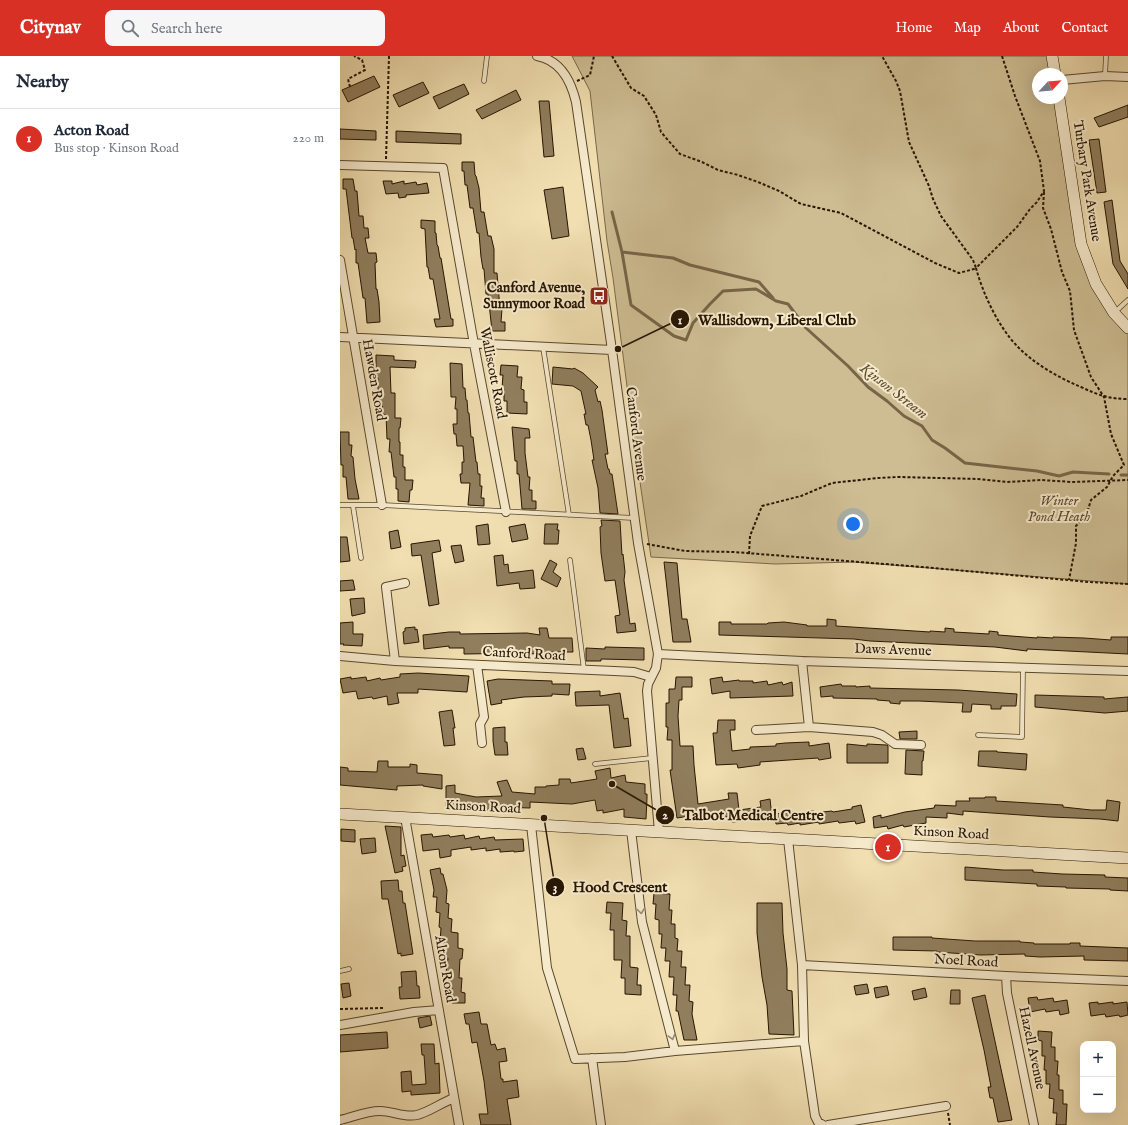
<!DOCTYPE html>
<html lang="en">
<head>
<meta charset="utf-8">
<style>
	body { margin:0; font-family:"IM FELL English",serif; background:#f6f6f7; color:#1f2937 }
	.controls { position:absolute; right:12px; bottom:12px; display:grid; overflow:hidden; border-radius:8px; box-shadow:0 4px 16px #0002 }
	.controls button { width:36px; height:36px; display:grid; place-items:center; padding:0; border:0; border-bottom:1px solid #e0e1e3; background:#fff; color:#1f2937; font:20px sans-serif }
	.compass { position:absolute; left:692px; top:12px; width:36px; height:36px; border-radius:50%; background:#fff; box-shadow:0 4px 16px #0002; rotate:64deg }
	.you { position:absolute; left:513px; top:468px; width:14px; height:14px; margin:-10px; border:3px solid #fff; border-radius:50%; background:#1a73e8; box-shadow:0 0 0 6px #1a73e833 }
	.badge { display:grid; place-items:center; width:26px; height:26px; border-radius:50%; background:#d93025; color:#fff; font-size:13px; font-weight:700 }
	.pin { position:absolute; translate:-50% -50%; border:2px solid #fff; box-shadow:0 1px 4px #0006 }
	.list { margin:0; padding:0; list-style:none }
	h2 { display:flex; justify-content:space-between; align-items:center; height:52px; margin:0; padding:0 16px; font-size:17px }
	h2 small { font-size:13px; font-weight:400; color:#747a83 }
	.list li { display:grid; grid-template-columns:26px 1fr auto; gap:12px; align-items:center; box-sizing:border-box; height:60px; padding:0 16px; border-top:1px solid #e0e1e3 }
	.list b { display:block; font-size:15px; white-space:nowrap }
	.list p { margin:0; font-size:13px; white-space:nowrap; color:#747a83 }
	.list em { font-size:13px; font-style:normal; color:#747a83 }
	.icon { flex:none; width:22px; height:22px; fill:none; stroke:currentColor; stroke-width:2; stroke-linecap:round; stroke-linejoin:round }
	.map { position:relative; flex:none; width:788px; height:1069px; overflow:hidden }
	header { display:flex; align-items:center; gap:24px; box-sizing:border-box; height:56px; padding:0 20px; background:#d93025; color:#fff }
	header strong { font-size:19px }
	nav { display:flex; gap:22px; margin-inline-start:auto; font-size:14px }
	.search { width:280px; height:36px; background:#f6f6f7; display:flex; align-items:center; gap:10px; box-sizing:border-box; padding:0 14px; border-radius:8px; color:#747a83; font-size:15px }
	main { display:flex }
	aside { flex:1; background:#fff }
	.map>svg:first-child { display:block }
</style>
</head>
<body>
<header>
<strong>Citynav</strong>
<div class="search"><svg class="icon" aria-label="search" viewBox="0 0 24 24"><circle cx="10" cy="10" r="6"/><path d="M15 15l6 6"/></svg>Search here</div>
<nav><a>Home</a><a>Map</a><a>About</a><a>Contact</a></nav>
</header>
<main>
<aside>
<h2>Nearby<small></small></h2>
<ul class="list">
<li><span class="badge">1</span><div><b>Acton Road</b><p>Bus stop · Kinson Road</p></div><em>220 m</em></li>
</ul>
</aside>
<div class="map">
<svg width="788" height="1069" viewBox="0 0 788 1069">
	<rect width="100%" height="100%" fill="#f1dfb1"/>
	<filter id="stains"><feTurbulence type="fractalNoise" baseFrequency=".005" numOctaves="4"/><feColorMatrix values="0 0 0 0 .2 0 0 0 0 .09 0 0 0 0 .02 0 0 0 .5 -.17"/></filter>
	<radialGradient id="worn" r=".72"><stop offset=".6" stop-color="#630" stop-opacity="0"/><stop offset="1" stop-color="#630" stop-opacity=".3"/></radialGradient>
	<!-- green -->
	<path fill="#cebd93" stroke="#7a694a" d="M232 0H712L715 18H698V42H719L741 188 756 228 788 272V528L514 506 435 508 311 501 295 392 273 222 267 185 250 35Z"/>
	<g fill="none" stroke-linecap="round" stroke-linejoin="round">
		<!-- stream -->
		<path stroke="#766547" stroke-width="3" d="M272 156 282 196 291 249 334 280 346 284 353 267 370 248 383 235 416 233 436 245 448 248 466 272 508 310 528 331 547 345 564 360 582 370 592 384 605 392 625 407 697 415 719 420 733 416 769 418
			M282 196 333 202 350 209 419 226 433 242
			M781 419H788"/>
	</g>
	<!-- building -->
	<path fill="#907e5d" stroke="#261501" d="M34 20 40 31 8 46 2 34Z
		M83 26 89 37 59 51 53 39Z
		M124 28 129 38 99 53 93 41Z
		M176 34 181 44 142 63 136 54Z
		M199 45H209L214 100 204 101Z
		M788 49V61L759 71 754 62Z
		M0 73 36 75V84L0 83Z
		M56 75 121 78V88L56 86Z
		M759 83 766 136 757 137 749 84Z
		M122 106H134L135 119 136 120 139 132 141 156H144L148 180H151L154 193V217H157L160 253H162L161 266H165V275H152L148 238H146L144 213H143L141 201 139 177H137L133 152H130L127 129H125L124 115H122Z
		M3 123H13L15 135H17L19 160H23L24 172H28L29 182H25L28 197H36L37 206 35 207 36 233H37L39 246 40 266 27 267 25 242H23L18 207H16V193L15 194 13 182H12L6 133H3Z
		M43 125H52V128L64 125V128L76 126 77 129 87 127 89 137 66 139V141L59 142 58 137 46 138Z
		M223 131 229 180 212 183 204 134Z
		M772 144 780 205 788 218V233L773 208 764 146Z
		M81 164 95 165V177H96L97 189 98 190 100 202H101L111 263H113V270L96 271 94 263H100L93 223H90L88 211H87L85 173 81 172Z
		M36 299 54 300V304L76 305 75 312 50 311 51 337H55V362H61L60 372H59V386H60V399H63V411H65V424H73L72 434H70L69 446 58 445V433H56V421H54L51 396H49L50 383H47L46 359H43L42 347H40V334H38V322L36 321Z
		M110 307 122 308 123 332H125L126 344H127L128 357H129L131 381H133L136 406H137L138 418H140V430H142L141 442H144V450L128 449 130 427H121L120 418H122V406H124L123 390H117L116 378H114L113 368H117V353H115L116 341H111Z
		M161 309 178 310 177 321H182L181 333 184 334V346H187V358L167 357V345H164V333L162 332 163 319H160Z
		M213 311 233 313 234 312 243 317 258 331 255 334 258 346 260 345 262 354 268 398H265L268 413H269L270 418H272L278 458 260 457 258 432 252 404H254L251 384 248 369H246L244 358H246L241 335 233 330 212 328Z
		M172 371 189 373 190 382H185V397L188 421H190L189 434H192V445H196V453H182L179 418H177V405H175Z
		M0 376H9V389H12L11 400 13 401 15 423 19 443H8L6 421H3V409H1Z
		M261 464 280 465 282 499 283 498 285 516 284 524 290 568 295 567 296 575 277 577 275 560 280 559 275 524 265 525 261 497 260 471 262 470Z
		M148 468 150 488 138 489 136 470Z
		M185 468 188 483 172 486 169 471Z
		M205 468H218L217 474H219L218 488H204Z
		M58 474 61 491 51 493 49 476Z
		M0 481H7L10 505 0 506Z
		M99 484 101 495 92 497 99 548 89 550 81 499 72 500 71 488Z
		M121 489 124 505 115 507 111 490Z
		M163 499 164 509 168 508 169 517 193 514 195 532 180 533 179 527 157 530 154 500Z
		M210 504 217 508 213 516 221 522 217 531 201 523Z
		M324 506 337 507 342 563H347L351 586H333Z
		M13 524 15 534 0 535V525Z
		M24 542 25 557 12 560 10 543Z
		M487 563 496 564V570L590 576V575L605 576V572L614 573V576L649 578V575L658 576V579L697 582V581L713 582V581L744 582 771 584V581H788V598L687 593V595L655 591 530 585 514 583 379 579V566H391V568H427L428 567 444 566 467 569V570H487Z
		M13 566V578H23L22 590 3 589 4 588H0V567Z
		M75 571V574L77 573 79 586 64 588 63 576 65 575V572Z
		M199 572H207L209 582H232L233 596H206L191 598V597L124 598V592H109V590L84 593 83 579 109 576H120V578L187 577 200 579Z
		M265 591 304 592V604L261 603V605H246V592L265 593Z
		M78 617 129 620 127 636 78 633V637H57L59 647 48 649 47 640 33 643 32 641 18 643 16 635 3 637 0 623 11 621V623L26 621 27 625 40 622 41 624 60 621V618Z
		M336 621H352V631H342V644H339L338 660 340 690H353L354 709 358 748 389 743 388 737H397L399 754 421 751 420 745 430 743 432 761 404 765 392 766 391 760 375 763V760L363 762 362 758 337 762 330 714H332V684H327L328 671H326V647H329V633H335Z
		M382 621 383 626 399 624V625H413V627L427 625 428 629 442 626 443 629 452 626 453 640 390 642V635L372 638 370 623Z
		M158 623 212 625V628H230L229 639 212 638V640L184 641 161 644 162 647 151 649 147 625Z
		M501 628 502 630H516V631L530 630V632L618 634 677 638 676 650H661V653H651V649L632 648 631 656H622L623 647 579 645H560V648L550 647V645L537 644V643L493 642V640L481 641 480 631Z
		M260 635V640L280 637 284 663 288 662 291 690 274 692 269 649 236 650 235 636Z
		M695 639 764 641V643L788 641V655L765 657 695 651Z
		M112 654 115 672H113L115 689 104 690 99 656Z
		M378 664H395V674H390L392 695 410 693V691L436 690V688L445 687 469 686V690L489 687 491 702 479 704 478 702 420 706V709L398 712 397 708 376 709 373 677H377Z
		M165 671V686H167L168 699H155L153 685V672Z
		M577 675V683H560L559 676Z
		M507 688 527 690V688L547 689 548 690V707H507Z
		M243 692 246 703 238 704 236 693Z
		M566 694 584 695 583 705H582V719L565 718Z
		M639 695H657V696L687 698 686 714 638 710Z
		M38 705H48V711H70V708L77 709V717L102 719V733L83 730V729L57 730V734L0 729V711L8 712V715L37 716Z
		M270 712 271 722 285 719 286 726 305 728V738H307V742L306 763 284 761V753L263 757V754L257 755 255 744 232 748 190 746V752L156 751V755L106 750V730L115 729V737L136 741 162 740 157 726 167 724 172 736 195 738V731H206V730L219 729V723H230L231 727 257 723 255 715Z
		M645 741H656V745L723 749V751L751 754H766L767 744 780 746 778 765 760 763 710 761 623 755V759L607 757V762L586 761V767L564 771 563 769 548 773 547 770 534 772 533 761 541 759V762L565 756 594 752 595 749 616 750V745H630L629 742H645Z
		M521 749 525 766 516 768 515 765 499 767 498 765 479 768V766L460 769V767L448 769 447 767 436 768 435 758 453 756V757L474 755V757L492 755 493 756 512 753V751Z
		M45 770 61 771V800L64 799 66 810 62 811 63 815 55 817Z
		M1 773 15 774V786L1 785Z
		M92 778 93 781 109 779 110 781 124 779 125 783 139 780 140 783 154 781 155 784 183 783 184 795 174 796V795L160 796V793L146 795V792L131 794V791L111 794V800L100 802 99 793 83 795 81 779Z
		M35 782 36 796 22 798 20 783Z
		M625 811 663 814H693V816L722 818 765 819V821L788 822V835L770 834V833L726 832V831L697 830V828L625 824Z
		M100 812 101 818H103L107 834 106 847 109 848 108 862 112 863 111 876 118 877V892L123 893 122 903H120L119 922H122L121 936 125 937V947H112V932H108L109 917H106L108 902 104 901 105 887 100 886 101 872 99 871 100 857 96 856 97 841H93L94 834 90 814Z
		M58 824 59 835H62L63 847H65L73 898 61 900V897L58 898 48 843H42L41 825Z
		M314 837 330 838 329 854H332L331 868H335V882L338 883 337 895H342L341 911H346L345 929H350L349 945 353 946 352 958 357 984H344L338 955H336L337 939H333L334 921H329L330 905H325L326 892H321L322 878H319V864L315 863 316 848H313Z
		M267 846 283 847 282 864 287 865 286 880H290V911L298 912 297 929H301V939L285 938V922H281L282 904H274V874H270L271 857H266Z
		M417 847H442L443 877 447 913V934L452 935 454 979 429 978 427 949 422 921 417 877Z
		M553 881H592V882L635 885H680V886L694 887V888H730V887H740V890L788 892V905L744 904V900L700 901 685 900V898L641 899 597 896V895L553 894Z
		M76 915 77 930H79L80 942 60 943 59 931H62L61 916Z
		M9 927 11 940 3 942 1 928Z
		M527 928 529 937 516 939 514 930Z
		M547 930 549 939 536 942 534 932Z
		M585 932 587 941 574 944 572 935Z
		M611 934H620V948H610Z
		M645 939 672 1064 658 1066 653 1042H650L648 1031H651L644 994 632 942Z
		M697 941 698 944 713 942 714 946 727 944 729 957 720 959 719 954 706 956 705 953 690 956 688 942Z
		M758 946V948L773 946V948L787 946 788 959 780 961 779 959 766 961 765 958 751 960 749 947Z
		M139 956 141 968H147L151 989 155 988 157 994 165 992 167 1005 159 1006 161 1023H163V1026L177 1024 179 1041 167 1043 171 1069H141L139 1058H148L144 1025 137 986 132 987 129 968H126L124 958Z
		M90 960 92 969 80 972 78 962Z
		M698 975 712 976 711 991H715V1005H718L717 1019H719V1034H723V1048H727L726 1069H716L717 1057H713L714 1043 709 1042 710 1028H706V1014H704L705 1000H702V985L698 984Z
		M47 976 48 992 0 996V979Z
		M81 988H94L95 1008 99 1007 100 1037 71 1039V1035L62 1036 61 1016 71 1015 72 1029 86 1028 84 999H82Z"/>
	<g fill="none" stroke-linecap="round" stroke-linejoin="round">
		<defs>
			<path id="lane" d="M765 20 766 0
				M144 25 147 0
				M775 256 788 244
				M203 291 229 459
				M0 449H42L294 462
				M13 450 21 502
				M230 504 244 614
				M638 679 682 681 683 611
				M255 708 312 702
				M0 915 9 913"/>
			<path id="street" d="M197 0C220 4 231 25 236 46L272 294 298 487 318 598 316 612 308 628 307 635 319 776
				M722 24 765 20 788 21
				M0 109 103 112 134 288 166 456
				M0 204 42 449
				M0 281 272 294
				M318 598 462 605 788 615
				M0 600 55 605 274 615 294 616 311 621
				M55 605 46 531 65 527
				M137 609 144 661 140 668 142 687
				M469 671 533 676 542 679 555 688 581 689
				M416 674 469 671 462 605
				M65 761 119 1069
				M191 769 207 912 235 1003 285 1001 335 995 464 985
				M291 774 302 866 335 995
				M448 783 462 909 464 985 475 1060 478 1066 483 1069
				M462 909 666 920 788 925
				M666 920 667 937 694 1069
				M0 969 74 956 99 954
				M252 1002 261 1069
				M0 1064C13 1061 26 1055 40 1055 53 1055 64 1062 77 1059 89 1056 101 1047 114 1042
				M488 1069 606 1050"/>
			<path id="secondary" d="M712 0 715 18
				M719 42 741 188 756 228 774 257 788 272
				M0 758 788 802"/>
		</defs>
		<!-- lane casing -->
		<use href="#lane" stroke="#59482d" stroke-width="5.5"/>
		<!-- street casing -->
		<use href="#street" stroke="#59482d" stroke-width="10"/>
		<!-- secondary casing -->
		<use href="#secondary" stroke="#261501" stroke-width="12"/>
		<!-- path -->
		<path stroke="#261501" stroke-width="2" stroke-dasharray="3 2" stroke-linecap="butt" d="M272 0 291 32 304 40 316 59 321 76 340 98 362 106 378 114 398 119 418 126 439 135 461 148 501 157 595 207 619 217 634 213 636 212 633 204 601 160 593 143 589 130 569 86 560 35 556 25 542 0
			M662 0 675 40 700 105 704 135 697 146 690 153 677 171 636 212C643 238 658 270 677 290 693 307 719 322 741 331 758 339 769 343 788 343
			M237 25 250 19 254 0
			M10 31 8 23 25 14 22 4 14 0
			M46 103 49 0
			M704 136 703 152 711 173 722 216 730 235 734 274 751 321 764 341 771 378 784 409 773 420 767 431 751 444 747 457 736 470V487L729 524
			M307 488 345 495 394 496 582 511 749 526 788 528
			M409 498 410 480 422 450 461 440 492 427 538 422 558 421 638 423 667 426 701 424 732 426 788 424
			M0 953 43 952
			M608 1057 610 1069"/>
		<!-- lane -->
		<use href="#lane" stroke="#f6eacc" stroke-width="4"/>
		<!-- street -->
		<use href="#street" stroke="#f6eacc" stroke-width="8"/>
		<!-- secondary -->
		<use href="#secondary" stroke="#f6eacc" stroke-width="11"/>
	</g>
	<!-- one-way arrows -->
	<defs><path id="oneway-chevron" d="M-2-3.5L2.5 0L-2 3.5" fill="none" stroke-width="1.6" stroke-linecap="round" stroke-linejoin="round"/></defs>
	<g stroke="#988a71">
		<use href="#oneway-chevron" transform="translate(301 855) rotate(83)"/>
		<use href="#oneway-chevron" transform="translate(332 981) rotate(75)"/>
	</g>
	<!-- icons -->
	<defs>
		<symbol id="bus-square" viewBox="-11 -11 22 22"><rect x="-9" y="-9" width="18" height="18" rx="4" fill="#8f2418" stroke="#f6eacc"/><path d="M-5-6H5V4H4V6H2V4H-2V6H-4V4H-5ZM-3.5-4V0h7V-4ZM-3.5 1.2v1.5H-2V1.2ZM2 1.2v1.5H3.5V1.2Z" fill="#fff"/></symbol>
	</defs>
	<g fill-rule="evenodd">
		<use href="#bus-square" x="248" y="229" width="22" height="22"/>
	</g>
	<g text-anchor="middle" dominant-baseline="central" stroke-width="4" stroke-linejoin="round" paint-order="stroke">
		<!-- street labels -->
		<g font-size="14" fill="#261501" stroke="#f6eacc">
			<text transform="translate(747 125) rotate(81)">Turbary Park Avenue</text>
			<text transform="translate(153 317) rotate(79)">Walliscott Road</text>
			<text transform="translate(34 324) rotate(80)">Hawden Road</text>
			<text transform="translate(296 378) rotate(83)">Canford Avenue</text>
			<text transform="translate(553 594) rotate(2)">Daws Avenue</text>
			<text transform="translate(184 598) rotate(3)">Canford Road</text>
			<text transform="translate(143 751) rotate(3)">Kinson Road</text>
			<text transform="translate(611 777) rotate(3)">Kinson Road</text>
			<text transform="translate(626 905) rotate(3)">Noel Road</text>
			<text transform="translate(105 913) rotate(80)">Alton Road</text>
			<text transform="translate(692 992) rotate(78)">Hazell Avenue</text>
		</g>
		<!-- poi labels -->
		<g font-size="14" font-weight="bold" fill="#261501" stroke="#f6eacc" text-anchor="end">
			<text x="245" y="232">Canford Avenue,<tspan x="245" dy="16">Sunnymoor Road</tspan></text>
		</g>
		<!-- park labels -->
		<g font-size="14" font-style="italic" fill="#58472d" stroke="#f6eacc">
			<text x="719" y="445">Winter<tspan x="719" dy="16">Pond Heath</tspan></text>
		</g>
		<!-- water labels -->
		<g font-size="15" font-style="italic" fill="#5c4a2f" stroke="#f6eacc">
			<text transform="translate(554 335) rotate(38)">Kinson Stream</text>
		</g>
	</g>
	<!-- callouts -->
	<path fill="none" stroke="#261501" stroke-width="1.5" d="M278 293L340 263M272 728L325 759M204 762L215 831"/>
	<g fill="#261501" stroke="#f6eacc" stroke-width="1.5">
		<circle cx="278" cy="293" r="4"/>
		<circle cx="272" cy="728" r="4"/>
		<circle cx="204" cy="762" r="4"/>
		<circle cx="340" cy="263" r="10"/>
		<circle cx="325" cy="759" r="10"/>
		<circle cx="215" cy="831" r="10"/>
	</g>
	<g font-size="12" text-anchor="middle" font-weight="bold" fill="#fff">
		<text x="340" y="268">1</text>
		<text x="325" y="763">2</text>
		<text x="215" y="835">3</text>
	</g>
	<g font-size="15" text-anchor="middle" font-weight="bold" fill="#261501" stroke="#f6eacc" stroke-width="4" stroke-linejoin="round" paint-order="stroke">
		<text x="437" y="269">Wallisdown, Liberal Club</text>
		<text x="413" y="764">Talbot Medical Centre</text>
		<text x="280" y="836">Hood Crescent</text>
	</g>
	<rect width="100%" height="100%" filter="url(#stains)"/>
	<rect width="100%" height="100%" fill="url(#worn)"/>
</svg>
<div class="controls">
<button>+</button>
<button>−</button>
</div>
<svg class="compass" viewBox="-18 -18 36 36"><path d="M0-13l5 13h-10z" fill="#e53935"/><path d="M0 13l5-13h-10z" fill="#747a83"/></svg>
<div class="you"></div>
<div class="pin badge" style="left:548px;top:791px">1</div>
</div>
</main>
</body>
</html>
